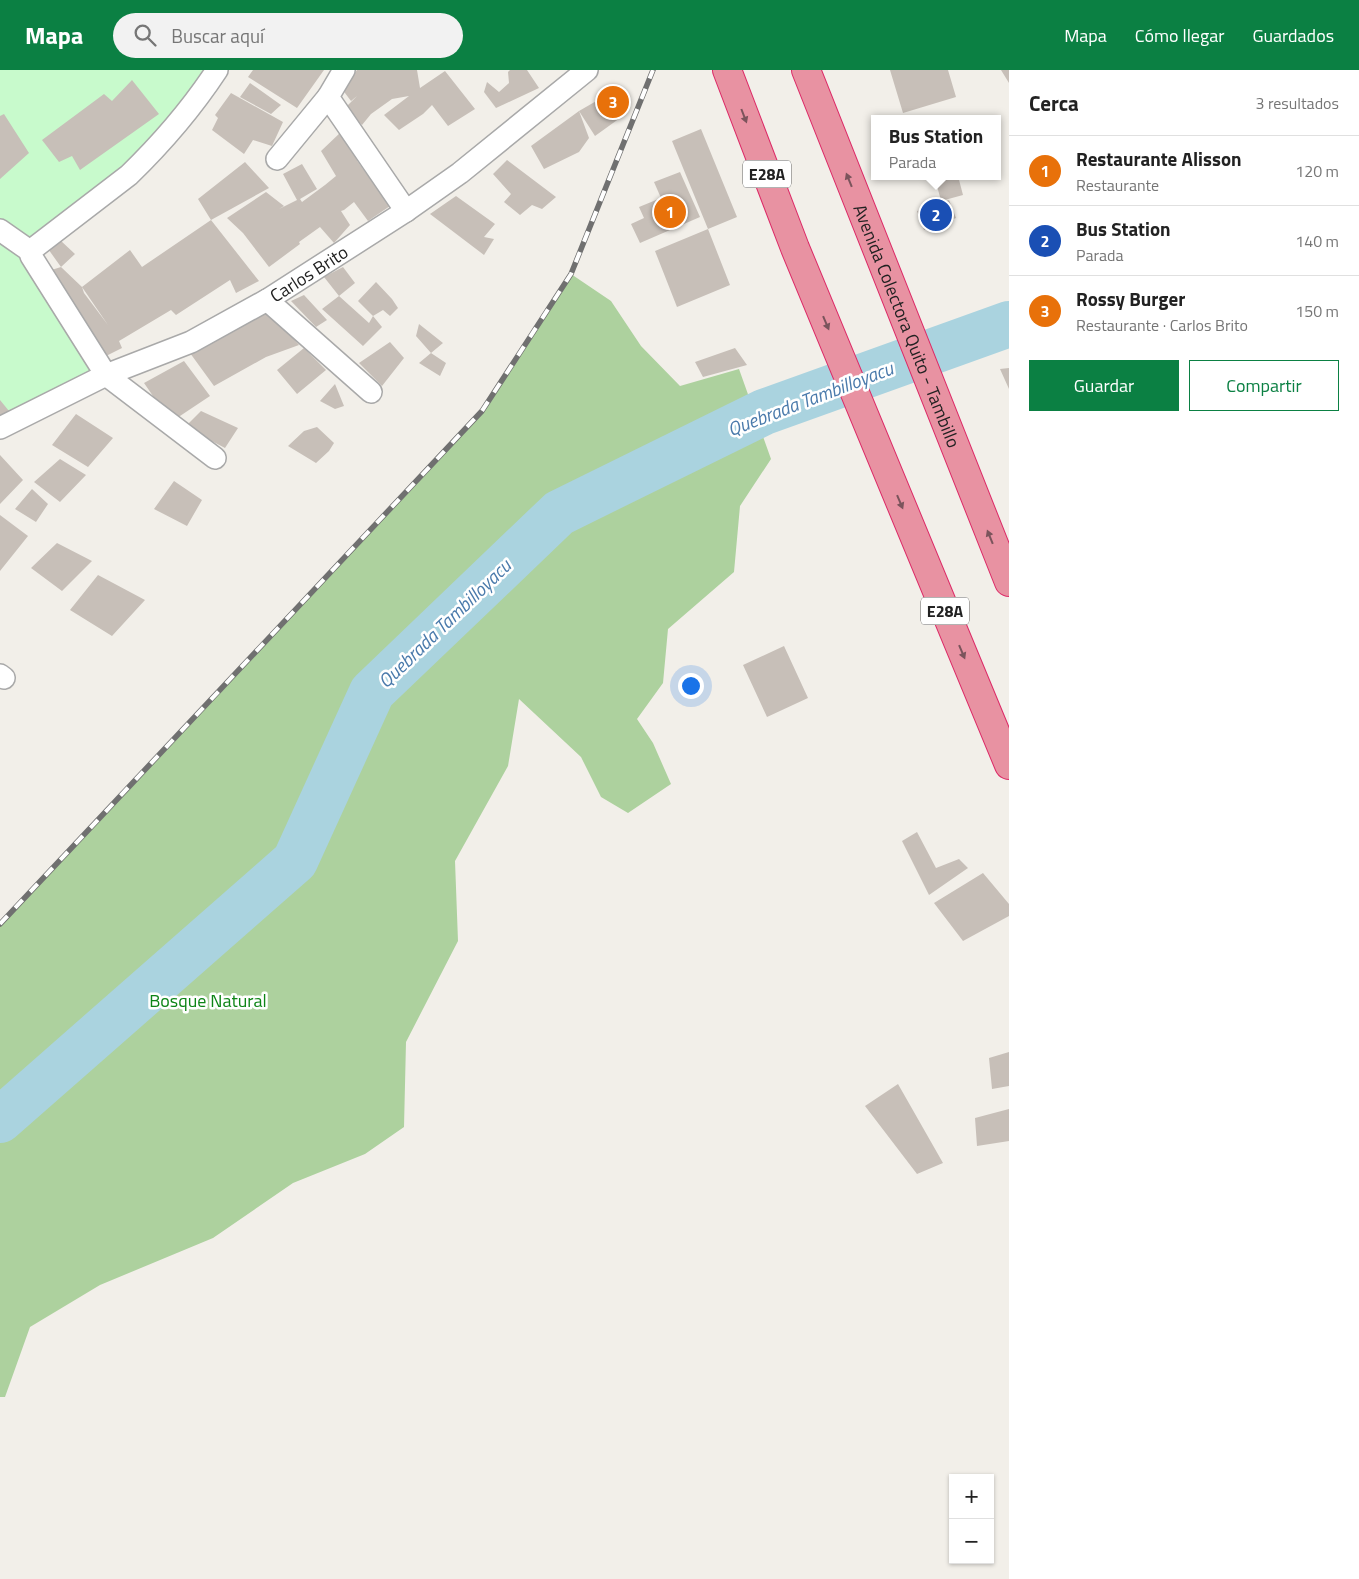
<!DOCTYPE html>
<html lang="es">
<head>
<meta charset="utf-8">
<style>
	body { margin:0; font-family:"Titillium Web",sans-serif; background:#f2f2f2; color:#222 }
	.controls { position:absolute; right:15px; bottom:15px; display:grid; overflow:hidden; border-radius:0px; box-shadow:0 1px 4px #0004 }
	.controls button { width:45px; height:45px; display:grid; place-items:center; padding:0; border:0; border-bottom:1px solid #e0e0e0; background:#fff; color:#222; font:25px sans-serif }
	.you { position:absolute; left:690px; top:615px; width:18px; height:18px; margin:-12px; border:4px solid #fff; border-radius:50%; background:#1a73e8; box-shadow:0 0 0 8px #1a73e833 }
	.badge { display:grid; place-items:center; width:32px; height:32px; border-radius:50%; background:#0b8043; color:#fff; font-size:16px; font-weight:700 }
	.pin { position:absolute; translate:-50% -50%; border:2px solid #fff; box-shadow:0 1px 5px #0006 }
	.popup { position:absolute; left:871px; top:45px; width:130px; height:65px; box-sizing:border-box; display:grid; place-content:center; border-radius:0px; background:#fff; filter:drop-shadow(0 1px 4px #0005); font-size:16px; white-space:nowrap; color:#767676 }
	.popup b { font-size:19px; color:#222 }
	.popup::after { content:''; position:absolute; left:50%; top:100%; margin-left:-10px; border:10px solid transparent; border-top-color:#fff }
	.list { margin:0; padding:0; list-style:none }
	h2 { display:flex; justify-content:space-between; align-items:center; height:65px; margin:0; padding:0 20px; font-size:21px }
	h2 small { font-size:16px; font-weight:400; color:#767676 }
	.list li { display:grid; grid-template-columns:32px 1fr auto; gap:15px; align-items:center; box-sizing:border-box; height:70px; padding:0 20px; border-top:1px solid #e0e0e0 }
	.list b { display:block; font-size:19px; white-space:nowrap }
	.list p { margin:0; font-size:16px; white-space:nowrap; color:#767676 }
	.list em { font-size:16px; font-style:normal; color:#767676 }
	.actions { display:flex; gap:10px; padding:15px 20px }
	.actions a { flex:1; padding:11px 0; border:1px solid #0b8043; border-radius:0px; text-align:center; font-size:18px; color:#0b8043 }
	.actions .main { background:#0b8043; color:#fff }
	.icon { flex:none; width:28px; height:28px; fill:none; stroke:currentColor; stroke-width:2; stroke-linecap:round; stroke-linejoin:round }
	.map { position:relative; flex:none; width:1009px; height:1509px; overflow:hidden }
	header { display:flex; align-items:center; gap:30px; box-sizing:border-box; height:70px; padding:0 25px; background:#0b8043; color:#fff }
	header strong { font-size:24px }
	nav { display:flex; gap:28px; margin-inline-start:auto; font-size:18px }
	.search { width:350px; height:45px; background:#f2f2f2; display:flex; align-items:center; gap:12px; box-sizing:border-box; padding:0 18px; border-radius:28px; color:#767676; font-size:19px }
	main { display:flex }
	aside { flex:1; background:#fff }
	.map>svg:first-child { display:block }
</style>
</head>
<body>
<header>
<strong>Mapa</strong>
<div class="search"><svg class="icon" aria-label="search" viewBox="0 0 24 24"><circle cx="10" cy="10" r="6"/><path d="M15 15l6 6"/></svg>Buscar aquí</div>
<nav><a>Mapa</a><a>Cómo llegar</a><a>Guardados</a></nav>
</header>
<main>
<div class="map">
<svg width="1009" height="1509" viewBox="0 0 1009 1509">
	<rect width="100%" height="100%" fill="#f2efe9"/>
	<!-- forest -->
	<path fill="#add19e" d="M571 204 611 231 641 276 680 316 739 299 771 389 740 436 734 502 668 559 663 613 637 649 653 673 671 714 628 743 601 727 581 687 519 629 508 696 455 791 458 871 406 972 404 1057 365 1084 293 1113 213 1168 100 1215 30 1257 5 1327H0V854L482 341Z"/>
	<!-- park -->
	<path fill="#c8facc" d="M0 0H212L144 95 31 185 107 309 0 357Z"/>
	<g fill="none" stroke-linecap="round" stroke-linejoin="round">
		<!-- river -->
		<path stroke="#aad3df" stroke-width="46" d="M0 1050 295 791 372 622 559 443 764 342 1009 254"/>
	</g>
	<!-- building -->
	<path fill="#c7bfb8" d="M253 0H324L297 38 248 7Z
		M357 0H417L420 18 445 1 475 39 448 56 432 35 423 44 399 60 384 45 409 26 392 29 371 44 362 55 345 38 357 26 351 31 342 19Z
		M510 0H527L539 18 496 38 484 22 487 12 499 22 509 13 508 2Z
		M890 0H948L956 27 903 43Z
		M1001 0H1009V13Z
		M132 10 159 44 80 100 72 86 59 92 42 70 104 24 112 31Z
		M250 13 281 35 271 44 240 27Z
		M231 23 283 52 272 76 253 70 244 84 212 60 218 48 215 45Z
		M605 26 620 48 595 66 579 41 589 68 579 82 544 99 531 76 579 41Z
		M4 44 29 83 0 109V46Z
		M701 59 737 147 708 159 672 71Z
		M341 62 358 92 390 136 368 151 354 132 344 140 341 141 350 155 334 173 320 157 299 172 300 174 269 197 243 163 227 148 266 122 284 136 279 139 297 130 283 104 302 94 317 119 300 129 302 132 325 115 336 106 321 81Z
		M507 90 556 127 542 139 532 135 520 145 504 132 511 124 493 104Z
		M245 92 269 118 211 150 259 211 236 223 230 210 176 245 171 240 119 271 122 278 102 288 45 202 61 197 46 176 60 170 75 184 61 197 82 217 84 223 108 255 82 217 130 180 142 197 211 150 198 129Z
		M680 102 700 147 640 173 631 154 644 148 639 137 661 128 654 112Z
		M951 106H958L963 125 941 131 936 112 951 108Z
		M456 126 495 154 484 167 494 169 484 185 430 144Z
		M949 130 956 148 924 160 917 141Z
		M708 159 730 215 677 237 655 181Z
		M343 197 355 213 339 226 324 207Z
		M376 212 392 229 398 238 390 246 383 240 373 246 358 231Z
		M304 225 327 250 316 257 291 231Z
		M339 226 369 253 373 246 382 257 363 276 322 239Z
		M268 237 299 275 266 287 214 316 190 283Z
		M419 254 443 273 431 283 416 266Z
		M390 272 404 288 382 316 359 293Z
		M304 278 326 300 297 324 277 300Z
		M735 278 747 295 703 307 695 292Z
		M431 283 446 293 440 306 419 293Z
		M184 291 210 326 171 352 144 313Z
		M1009 298V319L1000 299Z
		M335 314 344 336 335 339 320 331Z
		M0 330 9 341 0 346Z
		M201 341 238 358 225 378 185 357Z
		M76 344 113 368 88 397 52 375Z
		M317 357 334 373 329 381 316 393 288 376 304 361Z
		M0 385 23 410 0 434Z
		M60 389 86 405 60 432 34 412Z
		M174 411 202 430 187 456 154 439Z
		M32 419 48 434 36 452 15 439Z
		M0 445 28 466 0 501Z
		M57 473 92 491 62 521 31 498Z
		M98 505 145 530 112 566 70 540Z
		M784 576 808 628 767 647 743 595Z
		M917 762 936 798 959 789 968 798 929 825 902 771Z
		M983 803 1009 834V846L963 871 934 833Z
		M1009 982V1016L992 1019 989 988Z
		M898 1014 943 1093 917 1104 865 1036Z
		M1009 1039V1071L977 1076 975 1048Z"/>
	<g fill="none" stroke-linecap="round" stroke-linejoin="round">
		<defs>
			<g id="street">
				<path d="M344 0 328 27 406 141"/>
				<path d="M277 89 328 27"/>
				<path d="M0 160 30 181"/>
				<path d="M267 230 371 322"/>
				<path id="s1" d="M0 358 106 305 191 272 267 230 406 141 460 103 587 0"/>
				<path d="M215 388 106 305 31 186 30 181 129 105C162 73 192 38 217 0"/>
				<path d="M0 605 4 608"/>
			</g>
			<g id="highway">
				<path d="M727 0 795 178 1009 695"/>
				<path id="s2" d="M806 0 1009 512"/>
			</g>
		</defs>
		<!-- street casing -->
		<use href="#street" stroke="#a9a9a9" stroke-width="24"/>
		<!-- highway casing -->
		<use href="#highway" stroke="#dc2a67" stroke-width="30"/>
		<!-- street -->
		<use href="#street" stroke="#fff" stroke-width="21"/>
		<!-- highway -->
		<use href="#highway" stroke="#e892a2" stroke-width="28"/>
		<defs>
			<path id="rail" d="M0 854 482 341 571 204 653 0"/>
		</defs>
		<!-- rail casing -->
		<use href="#rail" stroke="#707070" stroke-width="5.5"/>
		<!-- rail -->
		<use href="#rail" stroke="#fff" stroke-width="4" stroke-dasharray="11" stroke-linecap="butt"/>
	</g>
	<!-- one-way arrows -->
	<defs><path id="oneway-solid" d="M-6-.8H1V-3.2L6.5 0L1 3.2V.8H-6Z" transform="scale(1.25)"/></defs>
	<g fill="#7b545c">
		<use href="#oneway-solid" transform="translate(744 46) rotate(69)"/>
		<use href="#oneway-solid" transform="translate(849 110) rotate(-112)"/>
		<use href="#oneway-solid" transform="translate(826 253) rotate(67)"/>
		<use href="#oneway-solid" transform="translate(900 432) rotate(67)"/>
		<use href="#oneway-solid" transform="translate(990 467) rotate(-112)"/>
		<use href="#oneway-solid" transform="translate(962 582) rotate(67)"/>
	</g>
	<g text-anchor="middle" dominant-baseline="central" stroke-width="5" stroke-linejoin="round" paint-order="stroke">
		<!-- shield labels -->
		<g fill="#fff" stroke="#646464" stroke-width="1">
			<rect x="743" y="90.5" width="48" height="27" rx="4"/>
			<rect x="921" y="527.5" width="48" height="27" rx="4"/>
		</g>
		<g font-size="16" font-weight="bold" fill="#222">
			<text x="767" y="104">E28A</text>
			<text x="945" y="541">E28A</text>
		</g>
		<!-- street labels -->
		<g font-size="18" fill="#222" stroke="#fff">
			<text stroke="none"><textPath href="#s1" startOffset="346">Carlos Brito</textPath></text>
			<text stroke="none"><textPath href="#s2" startOffset="275">Avenida Colectora Quito - Tambillo</textPath></text>
		</g>
		<!-- park labels -->
		<g font-size="18" fill="#0c8416" stroke="#fff">
			<text x="208" y="930">Bosque Natural</text>
		</g>
		<!-- water labels -->
		<g font-size="19" font-style="italic" fill="#4a7aab" stroke="#fff">
			<text transform="translate(810 328) rotate(-21)">Quebrada Tambilloyacu</text>
			<text transform="translate(444 553) rotate(-44)">Quebrada Tambilloyacu</text>
		</g>
	</g>
</svg>
<div class="controls">
<button>+</button>
<button>−</button>
</div>
<div class="you"></div>
<div class="pin badge" style="left:670px;top:142px;background:#e8710a">1</div>
<div class="pin badge" style="left:936px;top:145px;background:#1a4fb4">2</div>
<div class="popup"><b>Bus Station</b>Parada</div>
<div class="pin badge" style="left:613px;top:32px;background:#e8710a">3</div>
</div>
<aside>
<h2>Cerca<small>3 resultados</small></h2>
<ul class="list">
<li><span class="badge" style="background:#e8710a">1</span><div><b>Restaurante Alisson</b><p>Restaurante</p></div><em>120 m</em></li>
<li><span class="badge" style="background:#1a4fb4">2</span><div><b>Bus Station</b><p>Parada</p></div><em>140 m</em></li>
<li><span class="badge" style="background:#e8710a">3</span><div><b>Rossy Burger</b><p>Restaurante · Carlos Brito</p></div><em>150 m</em></li>
</ul>
<div class="actions"><a class="main">Guardar</a><a>Compartir</a></div>
</aside>
</main>
</body>
</html>
